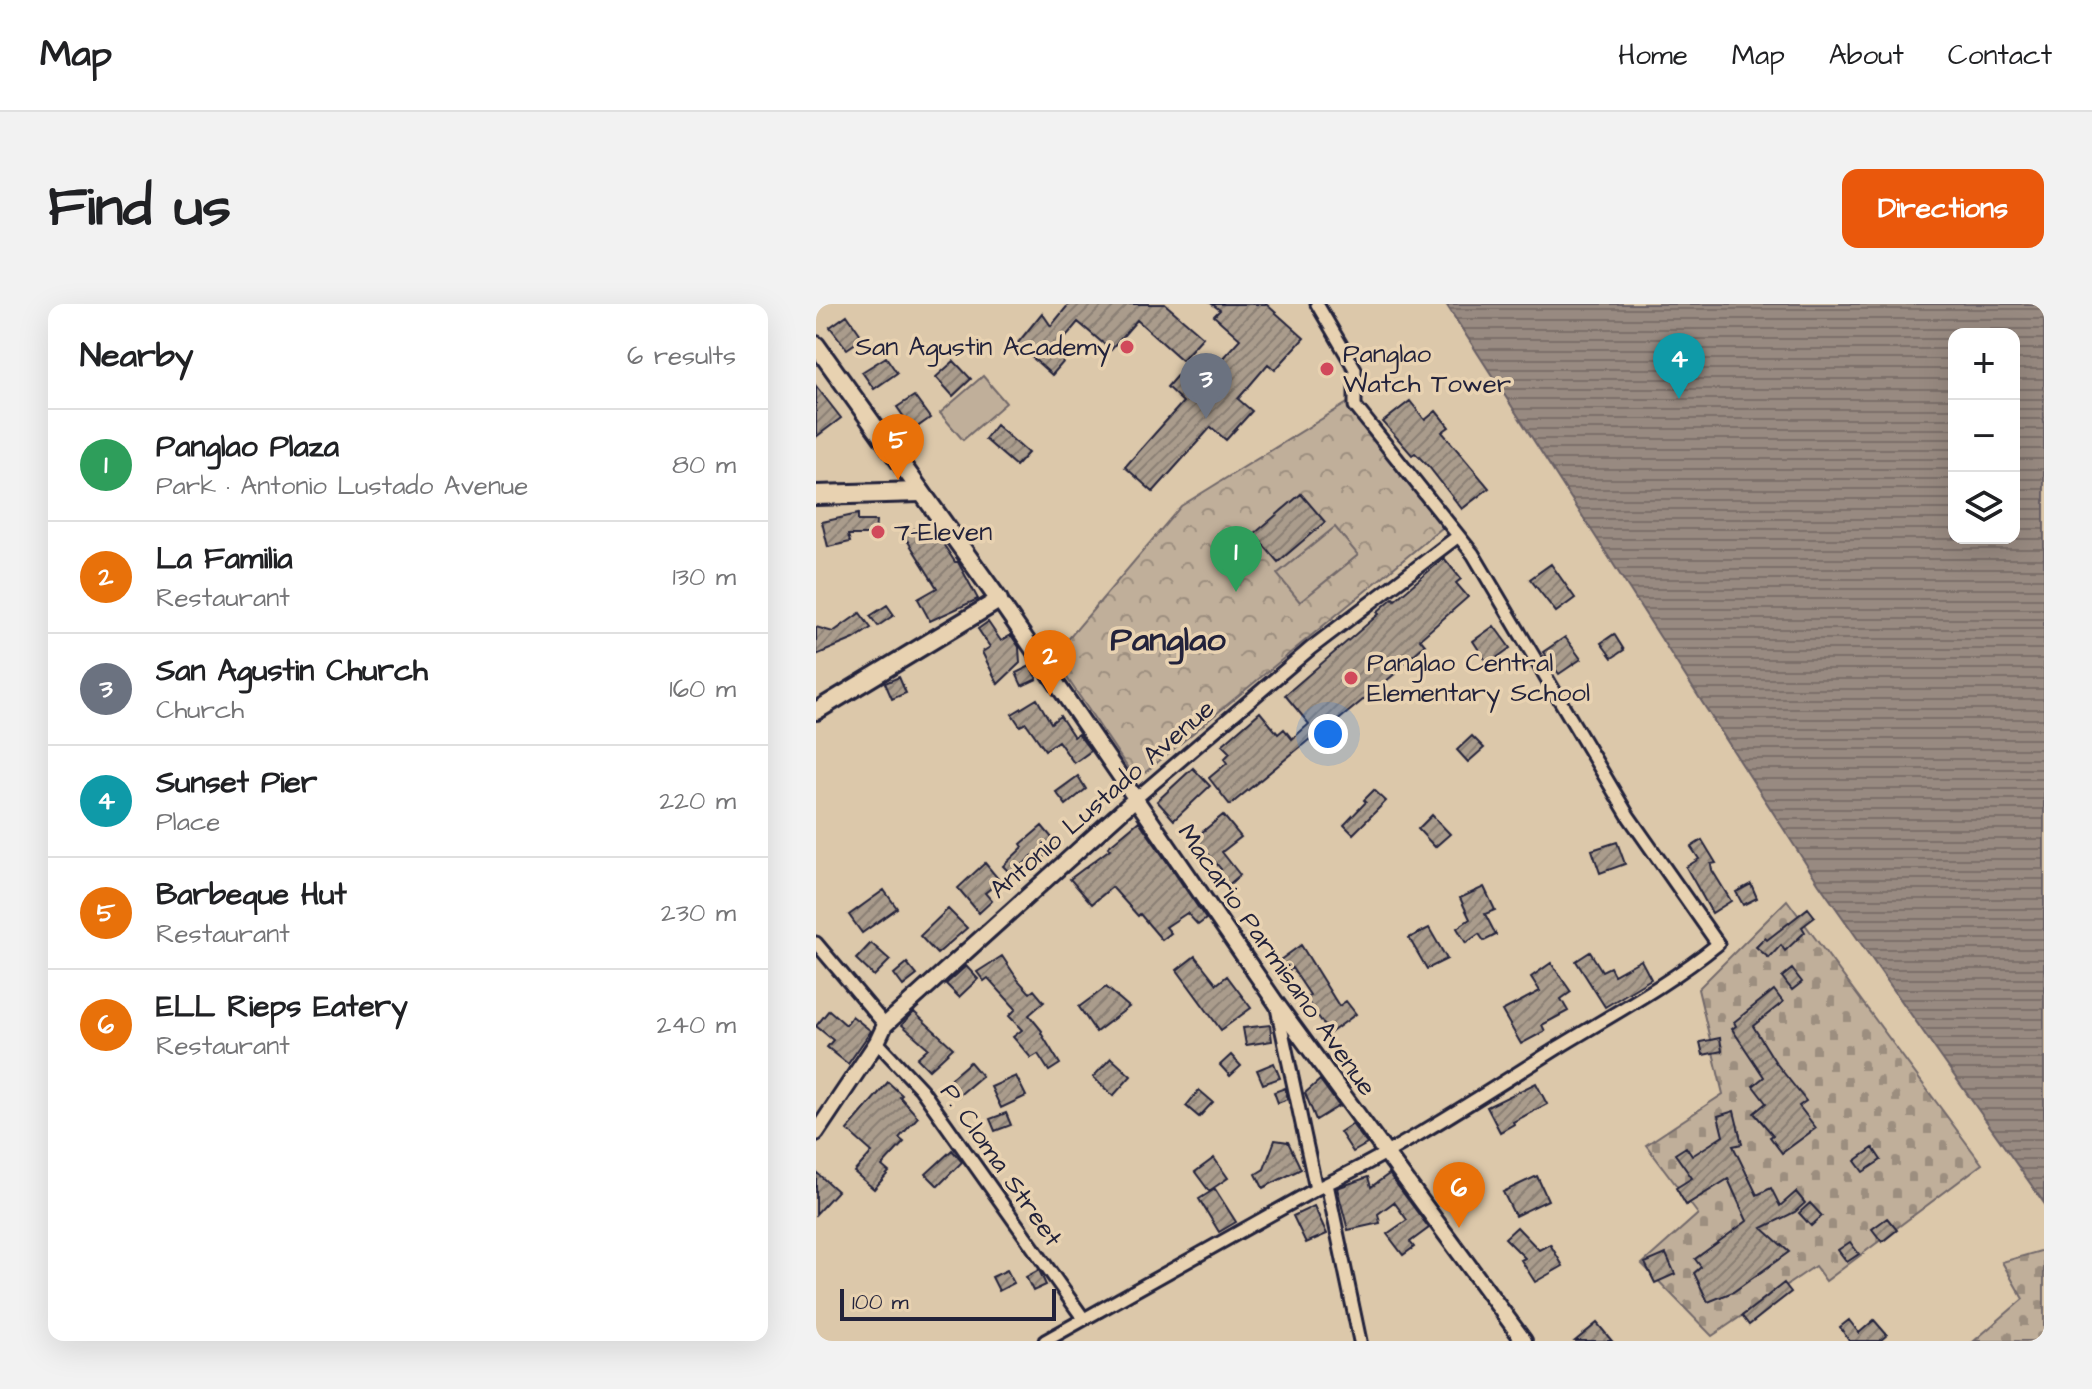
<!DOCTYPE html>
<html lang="en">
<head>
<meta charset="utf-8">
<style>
	body { margin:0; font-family:"Architects Daughter",sans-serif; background:#f2f2f2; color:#202124 }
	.controls { position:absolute; right:24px; top:24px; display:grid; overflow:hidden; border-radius:16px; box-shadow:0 8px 32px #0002 }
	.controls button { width:72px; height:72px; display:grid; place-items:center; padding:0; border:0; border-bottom:2px solid #e0e0e0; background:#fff; color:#202124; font:40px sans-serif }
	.scale { position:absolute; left:24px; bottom:20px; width:216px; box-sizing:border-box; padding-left:8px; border:4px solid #22223b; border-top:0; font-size:22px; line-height:28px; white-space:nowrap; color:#22223b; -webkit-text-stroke:6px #e8d2b1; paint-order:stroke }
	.you { position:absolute; left:512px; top:430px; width:28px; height:28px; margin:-20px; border:6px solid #fff; border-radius:50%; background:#1a73e8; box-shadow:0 0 0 12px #1a73e833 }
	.badge { display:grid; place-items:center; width:52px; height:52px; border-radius:50%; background:#ea580c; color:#fff; font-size:26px; font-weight:700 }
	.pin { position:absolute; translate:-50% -66px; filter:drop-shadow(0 2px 4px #0008) }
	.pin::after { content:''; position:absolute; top:42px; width:28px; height:24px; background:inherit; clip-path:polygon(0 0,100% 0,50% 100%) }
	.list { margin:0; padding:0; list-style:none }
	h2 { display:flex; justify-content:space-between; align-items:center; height:104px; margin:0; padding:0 32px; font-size:34px }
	h2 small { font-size:26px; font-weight:400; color:#757577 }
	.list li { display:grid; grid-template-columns:52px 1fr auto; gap:24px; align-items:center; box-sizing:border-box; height:112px; padding:0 32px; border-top:2px solid #e0e0e0 }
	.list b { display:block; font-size:30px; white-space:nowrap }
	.list p { margin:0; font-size:26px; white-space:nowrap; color:#757577 }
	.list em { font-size:26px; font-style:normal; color:#757577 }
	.icon { flex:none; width:44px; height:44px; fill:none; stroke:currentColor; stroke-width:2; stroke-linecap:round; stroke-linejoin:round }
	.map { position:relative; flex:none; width:1228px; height:1037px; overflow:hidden; border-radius:16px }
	header { display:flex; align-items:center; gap:48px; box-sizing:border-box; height:112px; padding:0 40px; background:#fff; border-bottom:2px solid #e0e0e0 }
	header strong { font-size:38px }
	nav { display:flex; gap:44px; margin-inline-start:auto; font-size:28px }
	.intro { display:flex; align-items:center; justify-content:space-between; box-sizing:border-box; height:192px; padding:0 48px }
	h1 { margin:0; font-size:56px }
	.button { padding:20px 36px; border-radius:16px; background:#ea580c; color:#fff; font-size:28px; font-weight:700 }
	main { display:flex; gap:48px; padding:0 48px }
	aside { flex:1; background:#fff; border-radius:16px; box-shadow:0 8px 32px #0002 }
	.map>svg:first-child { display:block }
</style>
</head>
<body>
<header>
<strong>Map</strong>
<nav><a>Home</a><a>Map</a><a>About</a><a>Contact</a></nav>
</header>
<div class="intro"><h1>Find us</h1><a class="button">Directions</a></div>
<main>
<aside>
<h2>Nearby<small>6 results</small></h2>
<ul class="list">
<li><span class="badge" style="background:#2e9e5b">1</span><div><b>Panglao Plaza</b><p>Park · Antonio Lustado Avenue</p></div><em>80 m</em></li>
<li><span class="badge" style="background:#e8710a">2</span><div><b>La Familia</b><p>Restaurant</p></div><em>130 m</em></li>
<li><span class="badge" style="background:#6b7280">3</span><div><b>San Agustin Church</b><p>Church</p></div><em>160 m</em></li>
<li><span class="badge" style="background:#0f9aa8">4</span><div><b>Sunset Pier</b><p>Place</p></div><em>220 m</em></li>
<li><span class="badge" style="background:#e8710a">5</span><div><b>Barbeque Hut</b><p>Restaurant</p></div><em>230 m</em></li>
<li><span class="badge" style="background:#e8710a">6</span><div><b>ELL Rieps Eatery</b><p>Restaurant</p></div><em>240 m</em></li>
</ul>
</aside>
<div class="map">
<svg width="1228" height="1037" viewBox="0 0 1228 1037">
	<defs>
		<pattern id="cemetery-stones" width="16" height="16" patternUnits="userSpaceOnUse" patternTransform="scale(2)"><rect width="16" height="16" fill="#c0af9a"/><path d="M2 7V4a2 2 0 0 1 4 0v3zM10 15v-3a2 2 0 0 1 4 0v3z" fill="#9c8e7f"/></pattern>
		<pattern id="park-crowns" width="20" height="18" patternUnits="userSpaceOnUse" patternTransform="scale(2)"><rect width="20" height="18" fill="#c0af9a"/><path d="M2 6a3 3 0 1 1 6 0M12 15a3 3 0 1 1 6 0" fill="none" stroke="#9c8e7f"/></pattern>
		<pattern id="water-rules" width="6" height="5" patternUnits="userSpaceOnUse" patternTransform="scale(2)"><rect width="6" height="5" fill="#988a81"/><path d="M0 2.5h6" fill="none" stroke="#7c706b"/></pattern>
		<pattern id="building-hatch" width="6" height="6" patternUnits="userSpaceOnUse" patternTransform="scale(2)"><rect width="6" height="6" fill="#aa9c8c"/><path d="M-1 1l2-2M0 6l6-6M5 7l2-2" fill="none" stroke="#8a7f74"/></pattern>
	</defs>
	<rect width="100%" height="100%" fill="#dcc8aa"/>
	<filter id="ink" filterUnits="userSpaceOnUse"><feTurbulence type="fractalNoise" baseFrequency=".0125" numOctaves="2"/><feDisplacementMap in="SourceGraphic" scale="16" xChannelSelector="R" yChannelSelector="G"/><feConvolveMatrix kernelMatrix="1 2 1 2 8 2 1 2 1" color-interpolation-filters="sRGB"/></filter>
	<g filter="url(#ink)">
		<!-- cemetery -->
		<path fill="url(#cemetery-stones)" stroke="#71686a" stroke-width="2" d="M971 596 1166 860 1010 977 999 962 896 1032 826 960 882 910 830 841 907 790 882 685Z
			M1228 946V1037H1158L1207 995 1186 958Z"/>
		<!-- park -->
		<path fill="url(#park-crowns)" stroke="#71686a" stroke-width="2" d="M533 98 627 223 320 476 237 353 365 202Z"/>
		<!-- pitch -->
		<path fill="#c0af9a" stroke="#71686a" stroke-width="2" d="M167 72 190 99 147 136 124 109Z
			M519 223 542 251 484 298 461 270Z"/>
		<!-- water -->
		<path fill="url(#water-rules)" stroke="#696065" stroke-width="2" fill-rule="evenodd" d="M630 0H1228V899L1003 580ZM1138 30H1198V234H1138Z"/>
		<!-- building -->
		<path fill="url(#building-hatch)" stroke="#22223b" stroke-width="2" d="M253 0H349L387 33 366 56 321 16 295 46 262 18 237 48 249 56 236 71 201 40 226 9 235 22Z
			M396 0H450L488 34 459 66 452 60 422 95 436 107 410 136 395 123 337 188 309 163 367 98 351 83 376 54 393 69 424 35 398 12 404 6Z
			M31 11 47 34 31 45 14 23Z
			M70 53 81 69 58 85 46 68Z
			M138 57 155 75 137 92 120 73Z
			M0 82 25 114 0 133Z
			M98 92 114 114 97 126 81 103Z
			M594 97 609 116 620 107 633 123 626 128 673 184 646 205 613 163 599 149 596 151 567 118Z
			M180 121 212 149 200 162 169 135Z
			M485 190 509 218 462 258 438 230Z
			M42 210V217H60L59 231H32L34 238 12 243 6 218Z
			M112 217 139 258H142L162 295 114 317 102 295 121 284 88 231Z
			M628 254 645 275 640 279 652 293 604 335 609 341 585 362 586 364 503 432 500 430 414 501 393 474 411 459 408 455 414 449 406 441 444 408 462 430 468 425 476 435 493 420 469 391 563 310 561 308 577 294 579 296Z
			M735 260 759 294 740 308 714 275Z
			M71 301 78 311 62 322 54 312Z
			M44 309 55 324 38 335 0 351V323L17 328Z
			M172 318 185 337 195 331 203 343 204 359 182 380 166 348 174 343 162 325Z
			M678 322 694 344 672 360 657 337Z
			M798 330 808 346 796 354 785 339Z
			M749 333 765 355 743 370 727 348Z
			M214 362 221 375 206 382 200 369Z
			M83 373 90 389 76 395 69 379Z
			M221 395 235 419 244 412 258 433 262 430 275 447 258 459 242 437 229 446 210 419 204 422 196 410Z
			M656 432 668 444 652 458 641 446Z
			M377 464 394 482 358 516 341 497Z
			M262 472 270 485 250 501 240 488Z
			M558 486 570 497 537 530 528 521 550 498 548 496Z
			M407 511 425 533 406 548 424 571 410 583 399 570 405 565 379 534Z
			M616 511 634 530 619 543 602 525Z
			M323 517 390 615 382 621 371 609 350 623 355 629 346 636 324 610 322 612 296 583 276 600 254 575 294 545 292 543Z
			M226 522 242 541 221 559 216 552 196 571 187 562 207 543 205 540Z
			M886 536 900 559 895 560 896 566 915 597 896 609 870 563 883 555 875 543Z
			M801 538 809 560 784 569 776 546Z
			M169 559 184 577 169 589 176 597 163 609 142 584Z
			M935 580 941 594 927 601 920 588Z
			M668 583 679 606 669 610 680 631 668 637 663 630 650 639 641 624 654 615 644 594Z
			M68 586 81 604 46 629 33 611Z
			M992 604 999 613 986 623 989 628 969 647 965 641 953 654 940 643 949 634 951 636Z
			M132 605 151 624 121 650 104 632Z
			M613 624 631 655 611 665 593 634Z
			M55 639 74 656 58 672 40 655Z
			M485 641 523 702 530 697 540 710 514 729 489 694 494 691 476 664 469 670 460 659Z
			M774 648 786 667 794 663 798 671 825 656 835 675 789 703 760 657Z
			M186 652 202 676 214 689 218 686 228 698 213 711 226 727 225 729 244 760 233 767 222 750 215 754 197 733 206 726 193 712 200 705 172 674 168 677 161 668Z
			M379 652 401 680 411 672 435 704 405 726 361 666Z
			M91 659 101 671 87 682 78 670Z
			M735 659 755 688 745 695 752 707 726 721 729 727 705 740 686 707 724 687 715 673Z
			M150 662 162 675 143 693 130 680Z
			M976 665 986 678 976 686 966 673Z
			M290 683 313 703 280 728 263 703Z
			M958 686 967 698 937 722 960 759 990 797 983 802 1000 824 966 849 954 833 957 831 938 809 950 799 937 782 948 773 916 725 920 722 918 718Z
			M13 706 30 721 36 712 55 727 32 760 11 743 17 736 0 722Z
			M98 708 137 744 113 766 101 754 112 744 86 721Z
			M454 721 456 737 430 741 427 724Z
			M904 734 906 747 887 751 884 738Z
			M415 751 425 762 414 772 404 761Z
			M295 754 315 772 297 792 277 773Z
			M154 758 166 772 141 793 129 779Z
			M458 759 464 774 447 780 441 766Z
			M200 772 210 792 185 804 175 783Z
			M504 776 523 802 500 816 489 789Z
			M72 778 86 791 84 793 102 813 83 834 88 838 66 862 73 868 58 885 38 868 56 848 31 826Z
			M720 779 731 800 697 818 698 820 684 828 671 803Z
			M469 784 472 795 462 799 458 788Z
			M383 786 397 798 383 813 370 802Z
			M918 807 926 840 917 842 941 891 955 884 964 902 980 888 989 899 979 908 946 924 973 948 917 988 892 998 878 969 885 963 879 955 931 917 912 875 870 901 860 884 876 874 859 850 870 843 876 852 907 832 902 812Z
			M190 809 195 821 179 827 174 815Z
			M536 820 551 840 537 848 524 828Z
			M459 836 472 838 485 865 447 884 440 870 448 865Z
			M1057 844 1065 856 1047 868 1039 857Z
			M136 846 146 858 122 882 110 870Z
			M398 854 412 874 393 887 379 868Z
			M0 868 21 887 0 910Z
			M573 870 613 924 594 938 598 943 587 951 571 930 591 916 578 898 562 910 564 919 532 926 521 884 552 873 555 883Z
			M721 872 732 896 699 912 687 888Z
			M399 885 420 918 403 928 383 895Z
			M994 899 1006 912 995 922 983 909Z
			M498 902 511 930 490 939 477 912Z
			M1071 914 1081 926 1066 938 1056 925Z
			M701 923 723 946 734 940 747 962 719 978 705 956 709 954 689 934Z
			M1034 938 1043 950 1031 958 1022 946Z
			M850 950 859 970 839 979 829 959Z
			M191 966 198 979 183 987 176 973Z
			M223 966 230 981 217 987 210 973Z
			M968 979 975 988 933 1021 926 1012Z
			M1033 1016 1043 1029 1058 1016 1071 1031 1064 1037H1033L1024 1023Z
			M781 1019 796 1037H759Z"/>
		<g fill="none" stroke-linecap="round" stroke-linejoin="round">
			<defs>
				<path id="minor" d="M318 496 495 344 641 233
					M0 639 69 721
					M461 704 500 885C586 845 663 793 743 743 797 710 853 680 902 640L813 513 657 250 539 102V65L501 0
					M61 738 105 785 267 1014
					M511 880 544 1037
					M229 1037 500 885"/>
				<path id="tertiary" d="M183 296 460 699 708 1037
					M0 829 61 738 69 721 318 496"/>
				<path id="secondary" d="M0 41 183 296 0 407"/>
				<path id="primary" d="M0 191 104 188"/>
			</defs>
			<!-- minor casing -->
			<use href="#minor" stroke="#22223b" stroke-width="17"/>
			<!-- tertiary casing -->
			<use href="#tertiary" stroke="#22223b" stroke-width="20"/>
			<!-- secondary casing -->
			<use href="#secondary" stroke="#22223b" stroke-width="22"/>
			<!-- primary casing -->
			<use href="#primary" stroke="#22223b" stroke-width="24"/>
			<!-- minor -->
			<use href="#minor" stroke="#e8d2b1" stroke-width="11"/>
			<!-- tertiary -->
			<use href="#tertiary" stroke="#e8d2b1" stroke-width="14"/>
			<!-- secondary -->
			<use href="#secondary" stroke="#e8d2b1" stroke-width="16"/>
			<!-- primary -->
			<use href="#primary" stroke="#e8d2b1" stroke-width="18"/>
		</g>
	</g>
	<!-- markers -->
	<g fill="#d1495b" stroke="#e8d2b1" stroke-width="3">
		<circle cx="311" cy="43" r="8"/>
		<circle cx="511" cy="65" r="8"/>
		<circle cx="62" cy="228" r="8"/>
		<circle cx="535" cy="374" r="8"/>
	</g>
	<g text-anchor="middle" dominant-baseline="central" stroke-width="7" stroke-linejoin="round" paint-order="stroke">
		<!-- poi labels -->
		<g font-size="26" fill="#22223b" stroke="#e8d2b1" text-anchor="start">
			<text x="295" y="43" text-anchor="end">San Agustin Academy</text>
			<text x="527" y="50">Panglao<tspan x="527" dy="30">Watch Tower</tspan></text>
			<text x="78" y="228">7-Eleven</text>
			<text x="551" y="359">Panglao Central<tspan x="551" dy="30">Elementary School</tspan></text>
		</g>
		<!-- street labels -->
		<g font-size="26" fill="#22223b" stroke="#e8d2b1">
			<text transform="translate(286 495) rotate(-41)">Antonio Lustado Avenue</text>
			<text transform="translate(461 656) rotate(55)">Macario Parmisano Avenue</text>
			<text transform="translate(185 861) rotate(55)">P. Cloma Street</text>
		</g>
		<!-- district labels -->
		<g font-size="34" font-weight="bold" fill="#22223b" stroke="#e8d2b1">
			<text x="352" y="336">Panglao</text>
		</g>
	</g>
</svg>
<div class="controls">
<button>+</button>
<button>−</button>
<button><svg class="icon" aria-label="layers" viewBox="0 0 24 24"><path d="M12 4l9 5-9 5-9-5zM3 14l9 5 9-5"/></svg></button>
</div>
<div class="scale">100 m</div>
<div class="you"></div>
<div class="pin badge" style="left:420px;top:288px;background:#2e9e5b">1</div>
<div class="pin badge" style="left:234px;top:392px;background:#e8710a">2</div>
<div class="pin badge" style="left:390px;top:115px;background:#6b7280">3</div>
<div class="pin badge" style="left:863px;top:95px;background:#0f9aa8">4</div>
<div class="pin badge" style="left:82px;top:176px;background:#e8710a">5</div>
<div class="pin badge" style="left:643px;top:924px;background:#e8710a">6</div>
</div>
</main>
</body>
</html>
